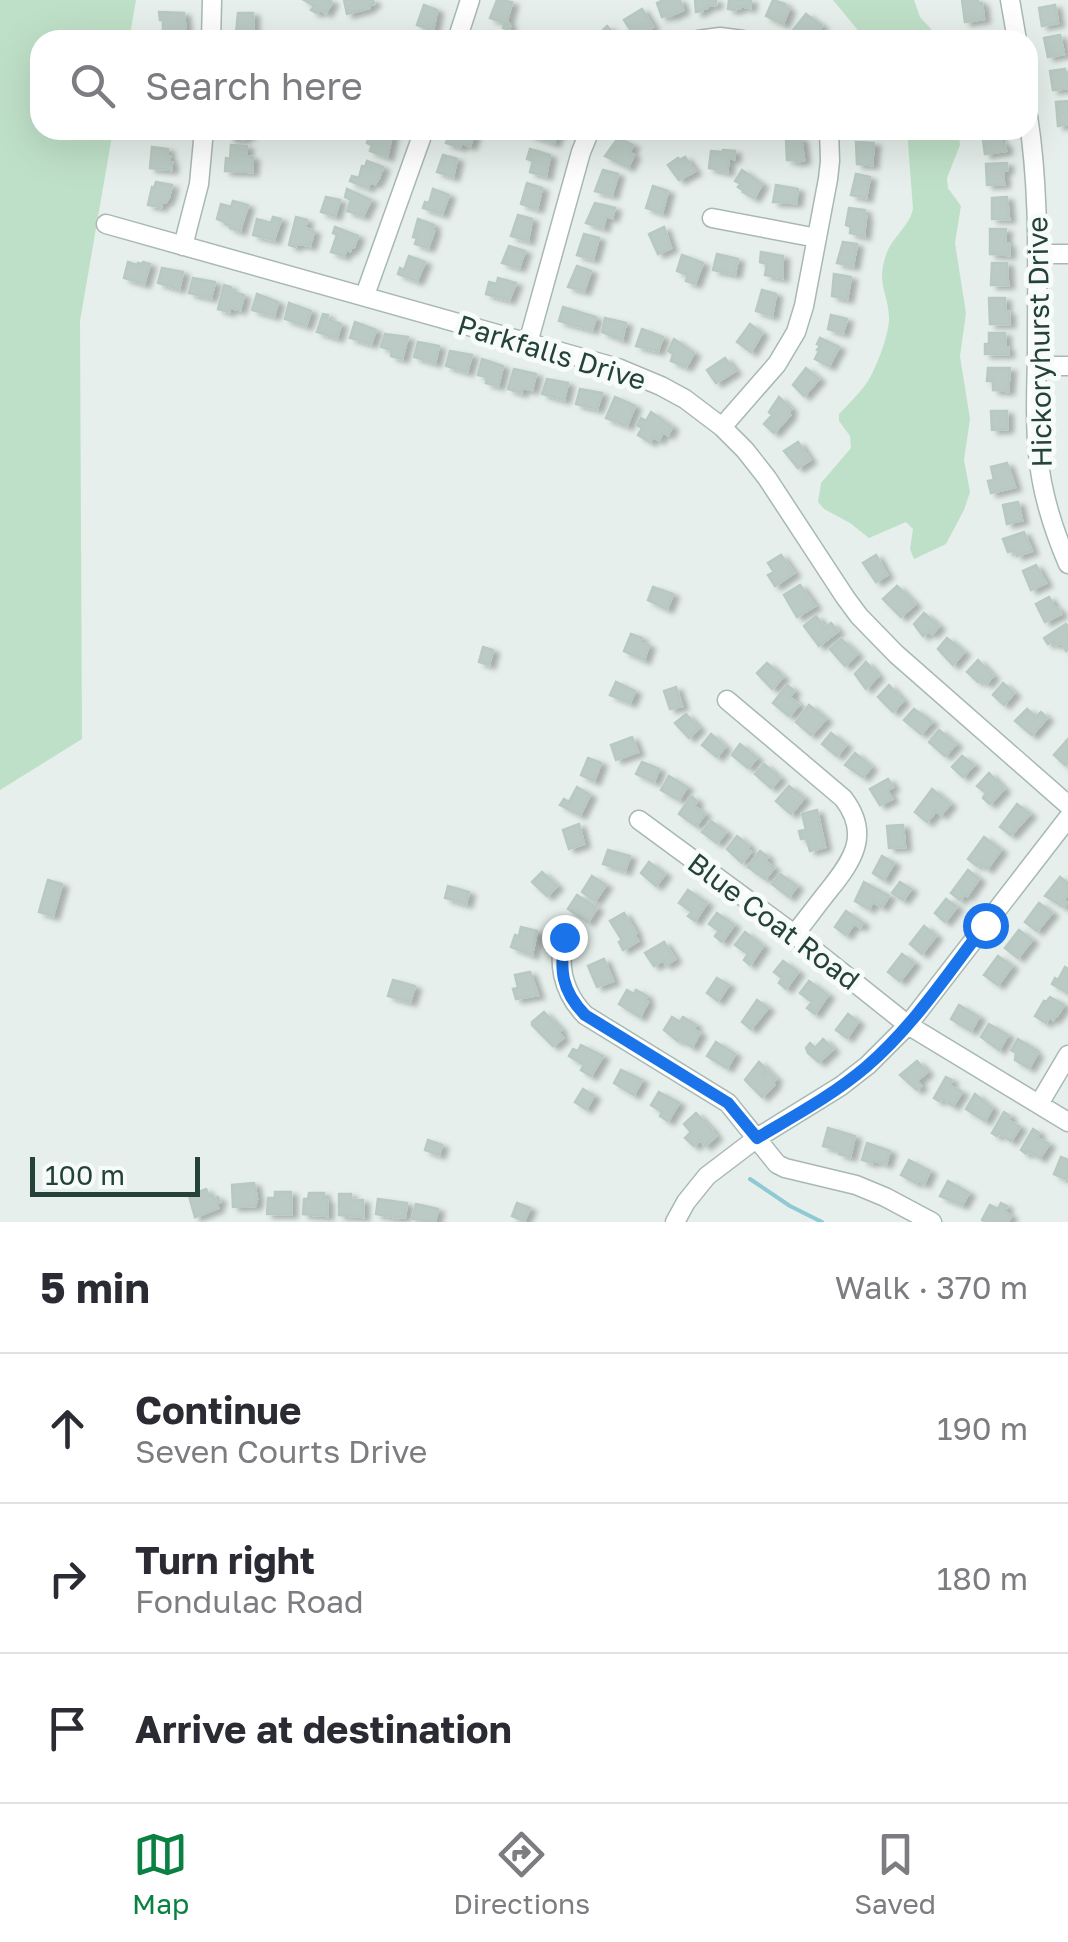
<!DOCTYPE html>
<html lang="en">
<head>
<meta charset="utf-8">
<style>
	body { margin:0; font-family:"Golos Text",sans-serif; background:#f7f7f7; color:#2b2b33 }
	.scale { position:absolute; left:30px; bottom:25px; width:170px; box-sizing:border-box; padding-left:10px; border:5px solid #24423a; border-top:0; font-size:28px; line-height:35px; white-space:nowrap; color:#24423a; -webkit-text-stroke:8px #f7fbf9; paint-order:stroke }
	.stop { position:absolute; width:30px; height:30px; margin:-22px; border:8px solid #1a73e8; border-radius:50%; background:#fff }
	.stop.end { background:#1a73e8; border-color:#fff; box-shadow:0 2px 10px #0008 }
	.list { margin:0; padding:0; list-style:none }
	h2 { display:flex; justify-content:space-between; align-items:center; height:130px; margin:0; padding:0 40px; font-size:42px }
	h2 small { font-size:32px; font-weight:400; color:#7c7c81 }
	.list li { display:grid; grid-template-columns:65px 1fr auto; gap:30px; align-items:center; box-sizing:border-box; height:150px; padding:0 40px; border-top:2px solid #e1e1e2 }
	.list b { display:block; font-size:38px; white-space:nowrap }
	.list p { margin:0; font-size:32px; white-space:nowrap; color:#7c7c81 }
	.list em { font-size:32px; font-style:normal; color:#7c7c81 }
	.icon { flex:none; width:55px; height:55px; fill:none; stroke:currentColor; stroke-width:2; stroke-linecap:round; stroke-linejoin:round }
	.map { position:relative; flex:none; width:1068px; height:1222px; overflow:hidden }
	.search { position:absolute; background:#fff; box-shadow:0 10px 40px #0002; left:30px; right:30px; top:30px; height:110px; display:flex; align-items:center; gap:25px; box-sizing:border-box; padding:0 35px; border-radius:30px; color:#7c7c81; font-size:38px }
	.sheet { height:580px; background:#fff }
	nav { display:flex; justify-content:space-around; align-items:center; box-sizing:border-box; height:140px; border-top:2px solid #e1e1e2; background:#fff; font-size:28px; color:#7c7c81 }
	nav a { display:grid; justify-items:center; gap:5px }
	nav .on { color:#0b8043 }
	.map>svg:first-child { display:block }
</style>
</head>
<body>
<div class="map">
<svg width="1068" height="1222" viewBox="0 0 1068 1222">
	<defs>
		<filter id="shadow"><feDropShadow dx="6" dy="3.5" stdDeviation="2.5" flood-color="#0004"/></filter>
	</defs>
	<rect width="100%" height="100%" fill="#e6efeb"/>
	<!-- green -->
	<path fill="#bfe0c8" d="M0 0H136L129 40H40V130H113L80 321 82 739 0 790Z
		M833 0H914L920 17 941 40H866Z
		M907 130H958L960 145 947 178 948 188 961 206 955 243 966 313 960 356 970 419 964 460 970 492 964 510 946 544 914 559 910 549 913 529 906 522 869 538 850 523 824 509 818 502 821 483 851 448 850 436 839 421V414C848 404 858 395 866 384 875 372 890 333 889 317 888 292 876 284 886 255 892 237 909 227 913 209Z"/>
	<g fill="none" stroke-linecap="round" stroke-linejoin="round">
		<!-- stream -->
		<path stroke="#8ec9d4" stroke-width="4" d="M750 1179 790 1206 822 1222"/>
	</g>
	<!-- building -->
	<path fill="#bbcac4" stroke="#b8c9c2" stroke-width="2.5" filter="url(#shadow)" d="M304 0H329L332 2 326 13 319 9 317 13 311 10 314 6Z
		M344 0H373L374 4 369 5V8L347 14Z
		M497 0 512 2 507 21 510 26 509 30 503 28 505 23 490 18Z
		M664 0H680L683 10 670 16 669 14 662 17 657 3Z
		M695 0H716V5L707 6V8L702 9V11L696 12Z
		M729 0H751L750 8 741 6 740 8H735V10L728 9Z
		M773 0 785 4 784 6 789 9 783 24 766 16Z
		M962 0H978L979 4 982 3 984 19 965 22Z
		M424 5 437 10 433 31 417 25Z
		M1055 5 1058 23 1042 26 1039 8Z
		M642 9 653 27 647 30 646 28 641 29 633 34 624 20Z
		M159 12 184 13 186 35 163 36V20H160Z
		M238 13H253V34H236Z
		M806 14 822 26 813 39 806 34 800 32 798 34 793 30Z
		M607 26 620 40H600L602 38 599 34Z
		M1060 35 1064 54 1048 57 1044 38Z
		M1065 69 1068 88 1053 90 1050 71Z
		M1068 101V124L1058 126 1056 102Z
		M228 130H246L250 131V135H245L244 139 229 138Z
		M371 130H379L392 135 387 157 370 151 372 145 367 143Z
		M451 130H461L474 135 470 146 462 143 460 147 446 143Z
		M530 130H561L560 134 557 133 554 143 528 134Z
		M998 131 999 140H1001L1002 145 1005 144 1006 151 985 154 982 133Z
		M618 138 633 145 629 153 634 155 628 167 605 156Z
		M786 138H801L804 160 795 162V160H787Z
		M856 142 874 143 872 165 857 164Z
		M231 145 247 146 246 156 253 157 252 172 225 171 226 158 230 159Z
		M152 147 168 149 167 157H170L169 163H172L171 170 150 168Z
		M530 149 550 155 546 176 530 172 533 161 527 159Z
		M723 150 735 151 734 159 729 158 727 172 709 168 711 151 723 152Z
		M443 155 457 159 453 177 437 172Z
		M685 157 695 171 679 180 668 165 678 158 680 160Z
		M367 161 383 167 379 178 375 184 370 182 368 188 350 181 352 176 359 178 362 166 365 167Z
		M1007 163V170H1003L1004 184 987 185 986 164Z
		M603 170 618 174 612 195 595 191Z
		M742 170 762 184 754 198 743 192 744 191 738 187 741 184 735 181Z
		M856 174 870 177 866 198 851 195Z
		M156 182 172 185 169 197 166 202H162L161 207 148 205 152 187 154 188Z
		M527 183 542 188 537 209 521 204Z
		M776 185 798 189 796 203 773 202Z
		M653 186 668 191 662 213 646 208Z
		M347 189 371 200 363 216 347 211 351 200 345 197Z
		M433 189 449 195 442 214 423 208 425 202 429 203Z
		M326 197 340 200 335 216 321 212Z
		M1007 197 1009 219H992V198Z
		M233 201 248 205 240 231 230 228V226L225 224V222L217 219 221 204 231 207Z
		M595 203 615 208 612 218 606 216 603 228 586 223Z
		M849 208 865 210 864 217H866L864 236 850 233 851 227 846 225Z
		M518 215 532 219 528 241 511 236Z
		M273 217 281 219 274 240 253 235 257 219 271 223Z
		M296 217 307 220 305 228 314 231 310 246 301 244 296 245 295 247 289 245Z
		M418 219 434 225 432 230 434 231 428 248 415 244 417 238 413 237Z
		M335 227 358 236 354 247 352 246 350 251 346 250 344 256 331 252 337 235 333 233Z
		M664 227 671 248 658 254 649 234Z
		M990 229H1006L1005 243 1009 244V255L990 254Z
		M584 234 599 238 593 259 577 255Z
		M843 242 857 244 853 266 837 263Z
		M509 246 525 251 519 268 502 263Z
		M761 252 783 256 782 278 765 275 767 264 760 262Z
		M717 254 738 259 735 274 713 270Z
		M682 255 703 263 695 284 686 281 688 275 677 271Z
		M409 256 425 262 417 281 398 274 400 268 404 270Z
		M128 262 137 265 138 263 142 264 143 262 150 264 144 284 124 278Z
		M992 263H1007L1008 285H991Z
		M577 266 591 271 584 291 568 287Z
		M162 268 183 272 179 289 158 283Z
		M834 274 851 277 847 299 832 296Z
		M193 278 215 282 211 298 189 293Z
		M498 278 516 283 509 300 486 294 489 282 497 284Z
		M224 285 231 287 230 291 244 295 240 310 230 308 229 312 218 309Z
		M762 290 776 294 772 316 756 311Z
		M257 294 278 302 274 316 252 310Z
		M989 298H1005V312H1009V324H990Z
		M289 303 311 311 306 326 285 319Z
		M563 307 596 317 592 330 559 321Z
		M323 314 328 315 327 319 341 324 337 338 317 332Z
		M831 315 847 319 843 333 828 329Z
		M605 318 626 323 622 340 602 332Z
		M355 322 376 330 371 344 350 338Z
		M750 324 762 333 751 352 737 342Z
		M642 329 663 337 658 351 636 346Z
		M989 333H1005V348H1008V354H985V344H989Z
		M385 334 408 337 402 359 391 356 392 350 381 347Z
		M820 338 839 347 829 366 815 359 819 351 817 350 820 346 817 344Z
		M674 339 694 353 686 367 671 361 673 354 668 351Z
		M418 342 439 346 435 363 414 357Z
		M450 351 472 355 467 372 446 366Z
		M725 358 735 371 716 383 707 370Z
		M482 359 503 366 498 386 486 383 487 377 478 375Z
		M806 368 819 379 804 396 793 385Z
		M988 368H1010L1008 391 993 390V381H987Z
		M514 369 536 374 532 390 523 388 521 393 508 389Z
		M547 379 568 383 564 400 542 394Z
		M580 389 602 393 597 409 576 404Z
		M615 397 635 406 627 426 606 418Z
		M779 397 791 409 788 413 790 415 774 433 764 424 772 415 769 412Z
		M991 411H1007V429L992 430Z
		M651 412 672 427 668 435 663 432 659 440 653 437 650 442 638 435 642 428 637 425 641 418 646 421Z
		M798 442 810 460 798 468 784 451Z
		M1007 463 1015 487 991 493 988 481 994 480 991 467Z
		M1018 502 1022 520 1007 524 1003 505Z
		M1024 532 1032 551 1017 556 1015 550 1008 552 1003 539Z
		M781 555 794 573 775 586 768 575 774 572 768 563Z
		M876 555 887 575 876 582 863 563Z
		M1036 565 1046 583 1031 590 1023 571Z
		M800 585 815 606 797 617 784 595Z
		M897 586 915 604 901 617 883 599Z
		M653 587 673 594 667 609 648 600Z
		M1049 597 1056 610 1058 608 1061 614 1045 622 1036 604Z
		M924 613 939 626 932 634 928 631 923 636 914 624Z
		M816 616 825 628 831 623 838 631 819 646 804 626Z
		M1066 624 1068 627V649L1066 651 1061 642 1056 645 1053 641 1048 644 1044 638Z
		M631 634 642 638 640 642 649 645 644 660 624 651Z
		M947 638 964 652 953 665 938 649Z
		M841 639 857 654 845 666 830 649Z
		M483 647 493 650 489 665 479 662Z
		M978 660 993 676 986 684 981 679 978 682 967 672Z
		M866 662 878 676 866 689 855 674Z
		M767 663 783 677 772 689 757 673Z
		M616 682 635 691 630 703 610 695Z
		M1003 683 1014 693 1004 705 993 695Z
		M787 685 794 691 790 697 799 705 789 716 773 703Z
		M889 685 903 701 893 712 878 697Z
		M676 687 682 706 670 709 664 691Z
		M809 705 826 719 811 735 796 722Z
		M914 709 932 722 921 734 904 720Z
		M1027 709 1036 717 1041 712 1047 718 1032 735 1015 721Z
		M686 714 699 728 689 738 675 723Z
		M939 730 956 744 945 756 929 742Z
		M831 733 846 745 837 756 822 744Z
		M711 734 725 747 717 757 702 745Z
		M632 737 638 752 616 760 611 745Z
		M1068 739V762L1065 765 1054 755Z
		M740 744 757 758 748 768 732 755Z
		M855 753 871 767 863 777 845 765Z
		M962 756 974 765 963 777 952 767Z
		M588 758 601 763 594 781 581 775Z
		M642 762 659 769 654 782 636 774Z
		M764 764 780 778 771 788 755 774Z
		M989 773 1004 789 990 804 983 798 986 793 977 786Z
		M669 776 687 787 679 800 661 790Z
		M888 779 893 787 887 790 892 799 880 805 870 789Z
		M789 786 804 798 791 814 776 801Z
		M577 787 590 795 580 815 560 805 564 799 569 802Z
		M932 789 950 804 941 815 936 811 927 822 915 812Z
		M691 796 697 801 694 806 705 814 696 826 679 814Z
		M1017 804 1030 814 1011 835 1000 827Z
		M817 810 825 847 810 851 806 838 801 839 799 831 806 830 802 814Z
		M711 821 726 832 717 843 702 832Z
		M579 824 584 844 569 849 563 830Z
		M903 825 905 847 889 848 887 826Z
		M737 836 749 846 746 848 751 852 742 863 727 849Z
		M984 837 1001 850 987 869 979 863 977 866 968 859Z
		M608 850 630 856 625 871 603 864Z
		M760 851 768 857 765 861 774 868 765 879 748 867Z
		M882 856 894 863 884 880 873 873Z
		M649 862 665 874 656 886 641 873Z
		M968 870 979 879 967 896 965 894 960 900 951 893Z
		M542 872 557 886 547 896 532 882Z
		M780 874 797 886 789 897 772 884Z
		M592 876 606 885 595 901 582 892Z
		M1060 877 1068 883V894L1063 900 1067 903 1064 907 1045 896Z
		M48 880 62 884 53 916 39 912Z
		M864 882 889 896 882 907 873 902 869 909 855 901Z
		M900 882 911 889 903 900 892 893Z
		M448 886 469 892 466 904 445 898Z
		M688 890 707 903 695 921 688 916 692 912 679 903Z
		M577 895 597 908 588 922 568 909Z
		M946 899 957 907 945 922 935 913Z
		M1039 903 1052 913 1037 931 1025 922Z
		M846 911 863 923 860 927 854 924 846 935 835 927Z
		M624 913 636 933 634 934 638 941 623 950 619 942 622 940 610 921Z
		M717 913 734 925 722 942 715 936 719 931 709 924Z
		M924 926 936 936 922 954 910 944Z
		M521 927 537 931 532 955 511 947 515 935 519 936Z
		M1019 930 1032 940 1018 958 1005 948Z
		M745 932 763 946 750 965 744 960 748 954 735 945Z
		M664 942 675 959 666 965 663 960 654 966 645 953Z
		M902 954 914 963 900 981 888 972Z
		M998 956 1012 966 998 985 984 975Z
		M604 959 613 981 597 987 588 966Z
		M783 961 798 972 786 989 779 983 782 978 774 972Z
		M1065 967 1068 969V993L1052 984 1055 978 1058 980Z
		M530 972 538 995 516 999 513 989 518 988 515 975Z
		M717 978 729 985 718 1001 707 993Z
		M393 980 415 986 410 1002 388 996Z
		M809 981 828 995 815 1014 807 1008 812 1002 800 993Z
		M627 990 634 994 636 990 647 996 645 1000 648 1002 640 1017 619 1004Z
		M1050 997 1064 1005 1057 1016 1056 1015 1053 1020 1049 1017 1046 1023 1035 1016 1044 1001 1046 1002Z
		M757 1000 768 1008 751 1029 742 1022Z
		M959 1005 979 1017 971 1031 951 1019Z
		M544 1012 561 1030 559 1032 563 1038 553 1046 532 1025V1022Z
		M848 1014 858 1022 847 1038 836 1030Z
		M672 1017 680 1022 683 1017 696 1025 693 1029 700 1033 692 1047 679 1039 678 1041 664 1030Z
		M989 1024 1008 1035 999 1050 981 1037Z
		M823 1039 833 1049 819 1062 808 1053 806 1048 810 1043 815 1048Z
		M1018 1039 1033 1048 1032 1050 1037 1054 1029 1068 1015 1060 1016 1053 1011 1050Z
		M716 1042 735 1054 727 1068 707 1056Z
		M581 1045 603 1056 591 1076 581 1070 584 1065 569 1056 573 1049 578 1051Z
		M917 1061 927 1072 917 1081 921 1086 917 1090 900 1075Z
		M759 1062 766 1069 762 1073 764 1075 768 1071 776 1079 772 1083 774 1085 762 1097 745 1080Z
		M621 1070 642 1080 634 1095 614 1083Z
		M946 1077 952 1080 949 1085 962 1092 953 1106 941 1098 939 1101 934 1098Z
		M583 1089 594 1096 586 1109 575 1102Z
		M659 1092 679 1103 668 1121 660 1116 662 1112 651 1105Z
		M975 1094 992 1108 985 1121 966 1109Z
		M1004 1112 1010 1116 1008 1120 1020 1127 1011 1141 999 1133 997 1136 992 1133Z
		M696 1113 712 1130 711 1131 716 1136 705 1146 700 1140 694 1146 685 1138 691 1132 684 1124Z
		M828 1128 855 1136 850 1157 839 1154 840 1150 823 1146Z
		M1033 1129 1039 1133 1036 1137 1049 1144 1040 1158 1028 1151 1026 1154 1021 1150Z
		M428 1140 442 1145 439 1155 425 1150Z
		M867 1143 890 1151 886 1164 873 1160 872 1163 862 1160Z
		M1061 1157 1068 1160V1177L1065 1179 1054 1174Z
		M909 1160 930 1171 924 1184 917 1180 916 1183 901 1175Z
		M948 1181 969 1193 962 1205 940 1196Z
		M254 1183 257 1199 255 1206 233 1207 232 1185Z
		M206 1189 209 1196 212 1195 214 1199 218 1197 220 1202 216 1204 218 1208 195 1217 189 1196Z
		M275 1192H291V1214H267L268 1198H275Z
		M309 1193H324L323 1199 327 1200V1216L303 1214 304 1199H308Z
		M339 1194H351V1200H363V1217L339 1215Z
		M378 1199 407 1203 405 1217H399L398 1218 376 1214Z
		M517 1203 530 1208 524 1221 512 1216Z
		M1001 1203 1007 1206 1004 1211 1011 1216 1008 1222H986L982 1220 990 1205 998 1209Z
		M416 1204 438 1209 435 1222 412 1219Z"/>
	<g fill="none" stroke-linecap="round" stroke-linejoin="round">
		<defs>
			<path id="minor" d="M1010 0 1017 40
				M211 40 212 0
				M457 40 470 0
				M698 40 720 37 743 40
				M1028 116C1040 192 1037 269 1037 346 1037 382 1034 418 1038 453 1041 491 1053 529 1068 564
				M712 218 817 238
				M106 224 618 368 661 386 685 399 722 427 745 450 767 478 845 597 859 616 896 654 1068 805
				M183 246 199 184 204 130
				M1037 254H1068
				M365 295 424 130
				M528 343 581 152 590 130
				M1037 366H1068
				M722 427 777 364 796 332 804 306 828 179 830 161 829 130
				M727 700 843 798C871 834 853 860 829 890 817 905 806 920 794 935
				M639 820 790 931 908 1025 1068 1122
				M567 929C556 961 562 991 585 1015L728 1103 777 1164 785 1168 856 1185 885 1197 932 1222
				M1039 1104 1068 1055
				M675 1222 686 1202 707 1176 757 1138 841 1086 868 1065 908 1025 1068 818"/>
		</defs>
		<!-- minor casing -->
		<use href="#minor" stroke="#a8b8b2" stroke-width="21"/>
		<!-- minor -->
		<use href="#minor" stroke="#fff" stroke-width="18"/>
	</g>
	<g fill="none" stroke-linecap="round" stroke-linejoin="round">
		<!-- route -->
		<path stroke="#1a73e8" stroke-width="12" d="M564 937C560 971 561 990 585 1015L728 1103 757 1138C794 1116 833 1095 866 1067 913 1027 948 973 985 925"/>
	</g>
	<g text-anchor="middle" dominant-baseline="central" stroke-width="10" stroke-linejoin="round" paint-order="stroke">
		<!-- street labels -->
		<g font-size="28" fill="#24423a" stroke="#f7fbf9">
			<text transform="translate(1039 342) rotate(-91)">Hickoryhurst Drive</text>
			<text transform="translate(552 352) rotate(17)">Parkfalls Drive</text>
			<text transform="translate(774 921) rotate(37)">Blue Coat Road</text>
		</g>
	</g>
</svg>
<div class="scale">100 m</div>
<div class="stop" style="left:985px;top:925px"></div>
<div class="stop end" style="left:564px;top:937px"></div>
<div class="search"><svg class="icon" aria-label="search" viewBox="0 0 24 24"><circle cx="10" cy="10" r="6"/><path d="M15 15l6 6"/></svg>Search here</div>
</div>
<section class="sheet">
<h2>5 min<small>Walk · 370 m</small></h2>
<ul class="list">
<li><svg class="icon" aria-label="ahead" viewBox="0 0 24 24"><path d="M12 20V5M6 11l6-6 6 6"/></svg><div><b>Continue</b><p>Seven Courts Drive</p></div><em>190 m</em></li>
<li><svg class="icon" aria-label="right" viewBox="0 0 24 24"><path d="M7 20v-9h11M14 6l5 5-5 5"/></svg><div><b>Turn right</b><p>Fondulac Road</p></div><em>180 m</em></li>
<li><svg class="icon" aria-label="arrive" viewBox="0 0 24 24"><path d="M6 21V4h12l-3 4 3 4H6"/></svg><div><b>Arrive at destination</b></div></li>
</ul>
</section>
<nav>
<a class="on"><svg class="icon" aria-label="map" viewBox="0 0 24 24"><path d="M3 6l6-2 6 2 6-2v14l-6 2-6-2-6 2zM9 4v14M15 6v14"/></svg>Map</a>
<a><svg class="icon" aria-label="directions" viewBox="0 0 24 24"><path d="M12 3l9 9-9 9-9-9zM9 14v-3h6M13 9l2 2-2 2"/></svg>Directions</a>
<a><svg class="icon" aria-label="saved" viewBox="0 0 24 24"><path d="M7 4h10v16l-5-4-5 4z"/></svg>Saved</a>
</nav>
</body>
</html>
